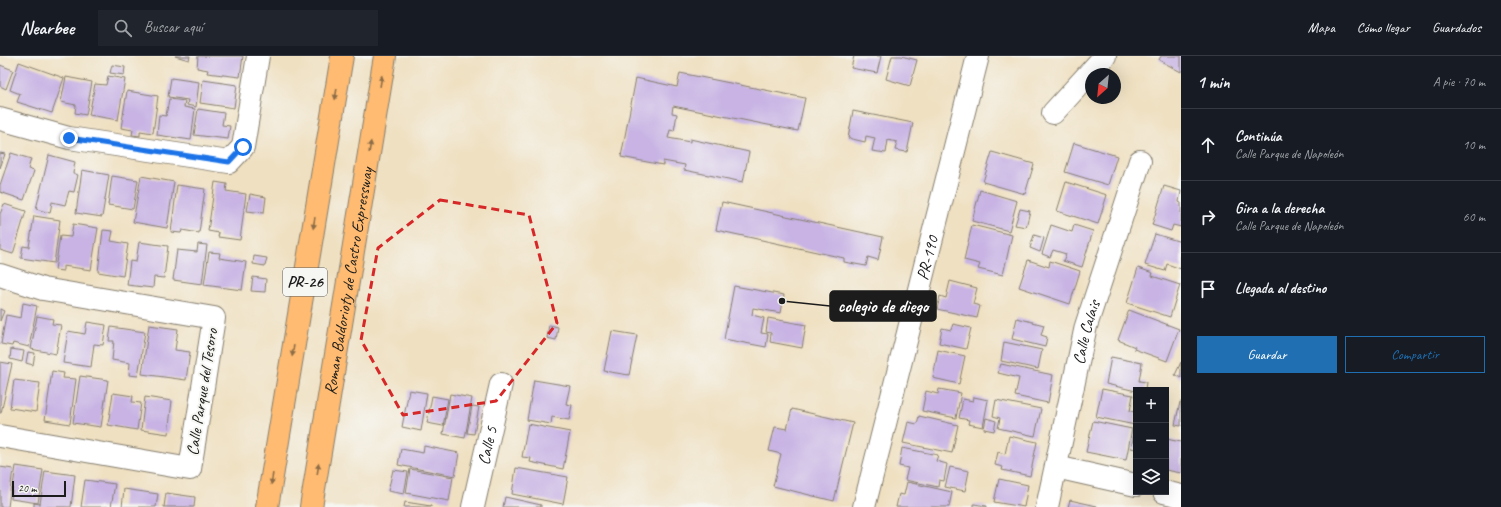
<!DOCTYPE html>
<html lang="es">
<head>
<meta charset="utf-8">
<style>
	body { margin:0; font-family:Caveat,sans-serif; background:#20242c; color:#f1f3f6 }
	.controls { position:absolute; right:12px; bottom:12px; display:grid; overflow:hidden; border-radius:0px; box-shadow:0 4px 16px #0002 }
	.controls button { width:36px; height:36px; display:grid; place-items:center; padding:0; border:0; border-bottom:1px solid #363941; background:#171b24; color:#f1f3f6; font:20px sans-serif }
	.compass { position:absolute; left:1085px; top:12px; width:36px; height:36px; border-radius:50%; background:#171b24; box-shadow:0 4px 16px #0002; rotate:207deg }
	.scale { position:absolute; left:12px; bottom:10px; width:54px; box-sizing:border-box; padding-left:4px; border:2px solid #1c1c1c; border-top:0; font-size:11px; line-height:14px; white-space:nowrap; color:#1c1c1c; -webkit-text-stroke:3px #f6f6f2; paint-order:stroke }
	.stop { position:absolute; width:12px; height:12px; margin:-9px; border:3px solid #1a73e8; border-radius:50%; background:#fff }
	.stop.end { background:#1a73e8; border-color:#fff; box-shadow:0 1px 4px #0008 }
	.list { margin:0; padding:0; list-style:none }
	h2 { display:flex; justify-content:space-between; align-items:center; height:52px; margin:0; padding:0 16px; font-size:17px }
	h2 small { font-size:13px; font-weight:400; color:#9ea1a6 }
	.list li { display:grid; grid-template-columns:26px 1fr auto; gap:12px; align-items:center; box-sizing:border-box; height:72px; padding:0 16px; border-top:1px solid #363941 }
	.list b { display:block; font-size:15px; white-space:nowrap }
	.list p { margin:0; font-size:13px; white-space:nowrap; color:#9ea1a6 }
	.list em { font-size:13px; font-style:normal; color:#9ea1a6 }
	.actions { display:flex; gap:8px; padding:12px 16px }
	.actions a { flex:1; padding:9px 0; border:1px solid #1f6fb2; border-radius:0px; text-align:center; font-size:14px; color:#1f6fb2 }
	.actions .main { background:#1f6fb2; color:#fff }
	.icon { flex:none; width:22px; height:22px; fill:none; stroke:currentColor; stroke-width:2; stroke-linecap:round; stroke-linejoin:round }
	.map { position:relative; flex:none; width:1181px; height:451px; overflow:hidden }
	header { display:flex; align-items:center; gap:24px; box-sizing:border-box; height:56px; padding:0 20px; background:#171b24; border-bottom:1px solid #363941 }
	header strong { font-size:19px }
	nav { display:flex; gap:22px; margin-inline-start:auto; font-size:14px }
	.search { width:280px; height:36px; background:#20242c; display:flex; align-items:center; gap:10px; box-sizing:border-box; padding:0 14px; border-radius:0px; color:#9ea1a6; font-size:15px }
	main { display:flex }
	aside { flex:1; background:#171b24 }
	.map>svg:first-child { display:block }
</style>
</head>
<body>
<header>
<strong>Nearbee</strong>
<div class="search"><svg class="icon" aria-label="search" viewBox="0 0 24 24"><circle cx="10" cy="10" r="6"/><path d="M15 15l6 6"/></svg>Buscar aquí</div>
<nav><a>Mapa</a><a>Cómo llegar</a><a>Guardados</a></nav>
</header>
<main>
<div class="map">
<svg width="1181" height="451" viewBox="0 0 1181 451">
	<rect width="100%" height="100%" fill="#f6f6f2"/>
	<filter id="ink" filterUnits="userSpaceOnUse"><feTurbulence type="fractalNoise" baseFrequency=".025" numOctaves="2"/><feDisplacementMap in="SourceGraphic" scale="8" xChannelSelector="R" yChannelSelector="G"/><feConvolveMatrix kernelMatrix="1 2 1 2 8 2 1 2 1" color-interpolation-filters="sRGB"/></filter>
	<filter id="wash" filterUnits="userSpaceOnUse"><feTurbulence type="fractalNoise" baseFrequency=".012" numOctaves="4" result="noise"/><feDisplacementMap in="SourceGraphic" scale="16" xChannelSelector="R" yChannelSelector="G"/><feGaussianBlur stdDeviation="0.9" result="paint"/><feColorMatrix in="noise" values="0 0 0 0 0 0 0 0 0 0 0 0 0 0 0 0 0 1.4 0 .05"/><feComposite in="paint" operator="in"/></filter>
	<g filter="url(#wash)">
		<rect width="100%" height="100%" fill="#efe0c1"/>
		<g id="blocks">
			<!-- building -->
			<path fill="#c8b3e4" d="M175 0H190L189 4Z
				M198 0H243L240 21 207 17 208 14 197 12Z
				M854 0H881L877 17 851 12Z
				M892 0H901L917 4 910 30 886 23Z
				M1161 0H1181V16L1159 4Z
				M19 6 64 22 52 57 17 46 20 38 10 34Z
				M0 9 13 14 6 33 0 30Z
				M112 9 125 11 124 19 110 17Z
				M680 17 805 42 798 75 673 50 672 57 677 58 674 75 670 74 668 82 690 86V83L749 96 743 126 684 114 685 109 663 105V109L621 101 636 22 677 31Z
				M108 20 125 23 118 64 89 59 95 28 106 29Z
				M66 21 92 26 86 59 75 57 76 49 61 46Z
				M171 22 199 26 196 51 187 49 188 44 168 41Z
				M203 24 237 29 234 52 200 47Z
				M127 35 158 40 153 77 140 75V80L132 79 133 74 121 72Z
				M169 43 185 45 184 51 195 53 191 84 157 79 159 59 166 60Z
				M198 53 224 57 222 69 230 70 228 83 194 79Z
				M853 55 913 67 907 96 895 94 897 86 888 84 886 97 872 95 875 82 866 80 865 86 848 82Z
				M1074 87 1117 100 1108 129 1065 116Z
				M992 96 1034 108 1025 138 983 126Z
				M0 97 5 98 0 112Z
				M11 97 31 103 28 113 34 115 24 144 0 136V129Z
				M49 99 75 106 73 117 78 119 74 136 69 135 65 149 52 146 50 157 36 153Z
				M82 114 109 119 102 161 76 157Z
				M112 120 138 124 133 153 108 149Z
				M141 120 174 126 167 172 133 166Z
				M215 126 227 128 226 135 246 138 240 184 218 181 219 177 208 175Z
				M1066 126 1107 139 1098 168 1057 155Z
				M177 129 205 133 199 177 182 174 181 177 171 176Z
				M1164 130 1181 135 1179 146 1181 147V171L1173 169 1171 175 1152 169Z
				M980 134 1017 145 1009 175 972 165Z
				M250 138 266 141 264 157 247 155Z
				M722 146 883 181 878 204 868 201 866 210 844 206V202L716 174Z
				M4 148 26 155 13 198 0 194V158Z
				M1020 153 1030 155 1026 171 1015 169Z
				M34 160 60 164 54 207 21 202 23 190 29 191Z
				M73 168 98 172 91 214 63 210V215L55 214 60 180 71 181Z
				M972 169 1012 179 1003 219 978 213 980 208 964 204Z
				M1051 169 1072 176 1074 169 1093 175 1082 211 1063 205 1066 198 1053 194 1050 201 1042 198Z
				M103 174 113 175 111 185 128 188 123 220 98 216Z
				M1155 178 1181 186V213L1167 208 1165 215 1145 209Z
				M1034 179 1044 182 1040 196 1030 192Z
				M139 186 168 190 164 222 154 221 153 232 127 229 130 205 136 206Z
				M198 188 207 189 202 228 173 224 177 194 197 196Z
				M209 196 220 197 219 202 246 206 242 234 204 229Z
				M254 200 267 202 265 210 253 208Z
				M1028 204 1049 211 1050 205 1080 215 1070 248 1019 231Z
				M1138 212 1153 217 1152 220 1180 229 1170 261 1127 247Z
				M253 221 266 223 265 236 251 235Z
				M950 225 977 232 973 248 980 250 977 262 937 253 940 240 946 242Z
				M734 230 784 239 781 257 753 252 752 259 764 262 761 277 768 278 766 291 724 283Z
				M23 247 37 250 29 291 13 287 12 290 1 288 6 259 21 262Z
				M0 253 4 255 0 265Z
				M1129 254 1179 273 1167 305 1134 293 1135 291 1118 284Z
				M37 260 53 263 52 268 61 269 56 298 31 293Z
				M768 262 806 269 802 292 770 286 771 277 766 276Z
				M1017 262 1044 269 1041 279 1047 281 1045 291 1012 283Z
				M87 266 106 269 103 289 94 288 91 311 63 307 68 275 85 278Z
				M953 268 971 272 966 293 939 287 942 272 951 274Z
				M149 269 178 273 175 294 190 296 186 324 142 318Z
				M549 269 558 271 556 284 547 282Z
				M111 271 145 276 138 320 129 319 130 307 112 304 114 285H109Z
				M612 275 637 279 629 319 604 315Z
				M1004 286 1042 294 1038 313 1001 305Z
				M11 293 24 295 22 306 10 303Z
				M938 294 965 300 959 328 933 322Z
				M28 296 35 297 33 309 26 307Z
				M1111 301 1142 307 1139 325 1146 326 1145 334 1136 335 1106 328Z
				M0 306 12 308 1 357H0Z
				M1181 306V322L1175 319Z
				M1001 308 1053 319 1048 347 1015 340 1019 322 998 317Z
				M52 315 64 317 63 322 76 323 70 368 45 364Z
				M80 320 108 324 101 371 73 367Z
				M14 324 40 327 36 356 10 352Z
				M534 324 570 330 566 348 572 349 569 364 552 361 551 368 527 364Z
				M939 333 961 337 956 362 922 355 926 335 938 338Z
				M1102 333 1133 339 1130 355 1136 356 1135 369 1096 361Z
				M409 334 427 337 421 375 402 371Z
				M113 337 133 340 132 346 141 347 137 374 108 369Z
				M450 338 472 342 465 382 443 378Z
				M432 340 448 343 443 370 427 367Z
				M145 341 172 345 168 378 141 374Z
				M974 341 988 344 983 371 968 368 969 364 959 362 963 343 973 345Z
				M996 344 1041 353 1035 380 998 372 1000 362 993 360Z
				M1180 346H1181V370L1175 369Z
				M472 350 479 351 474 378 467 377Z
				M792 353 853 367 834 445 773 430 781 398 769 395 775 371 787 373Z
				M919 360 958 369 952 397 903 387 908 366 917 368Z
				M986 362 996 365 994 375 984 373Z
				M1093 365 1132 373 1126 404 1086 396Z
				M528 368 570 376 563 413 530 406 531 402 522 401Z
				M1135 373H1136V393L1131 392Z
				M1009 380 1037 386 1030 420 1002 414 1003 411 995 409 998 396 1005 398Z
				M1166 383 1181 386V417L1166 414Z
				M424 390 459 397 455 420 398 409 401 393 423 397Z
				M902 392 938 399 936 405 947 408 944 425 939 424 938 431 905 424 908 412 899 410Z
				M16 410 43 414 38 447 11 443Z
				M0 411 13 413 8 451H0Z
				M950 411 969 415 965 435 945 431Z
				M516 412 568 421 563 448 512 438Z
				M410 413 453 421 449 445 406 437Z
				M393 414 408 416 404 438 388 435Z
				M45 415 75 419 71 451H34V447L40 448Z
				M999 423 1028 429 1024 451 994 446Z
				M85 424 115 428 111 451H81Z
				M907 426 952 436 949 451H896L899 438 904 439Z
				M124 433 158 438 156 451H122Z
				M166 437 195 441 194 451H164Z
				M505 441 541 449V451H503Z
				M1070 444 1097 450V451H1068Z
				M405 446 431 450V451H404Z
				M974 448 987 450V451H974Z"/>
		</g>
	</g>
	<g filter="url(#ink)">
		<use href="#blocks" fill-opacity="0" stroke="#867e6e" stroke-width="1"/>
		<g fill="none" stroke-linecap="round" stroke-linejoin="round">
			<defs>
				<g id="minor">
					<path d="M1053 57 1105 0"/>
					<path d="M0 63 69 82 229 106 243 91 258 0"/>
					<path d="M0 219 43 233 214 262 190 413 0 380"/>
					<path d="M1056 411 1136 429"/>
					<path d="M1164 436 1181 440"/>
					<path id="s1" d="M473 451 501 328"/>
					<path id="s2" d="M864 451 978 0"/>
					<path id="s3" d="M1047 451 1086 270 1140 105"/>
				</g>
				<g id="highway">
					<path d="M267 451 342 0"/>
					<path id="s4" d="M311 451 385 0"/>
				</g>
			</defs>
			<!-- minor casing -->
			<use href="#minor" stroke="#867e6e" stroke-width="24"/>
			<!-- highway casing -->
			<use href="#highway" stroke="#867e6e" stroke-width="24"/>
			<!-- minor -->
			<use href="#minor" stroke="#fff" stroke-width="22"/>
			<!-- highway -->
			<use href="#highway" stroke="#febb71" stroke-width="22"/>
		</g>
		<!-- one-way arrows -->
		<defs><path id="oneway-solid" d="M-6-.8H1V-3.2L6.5 0L1 3.2V.8H-6Z"/></defs>
		<g fill="#8d6c46">
			<use href="#oneway-solid" transform="translate(381 25) rotate(-81)"/>
			<use href="#oneway-solid" transform="translate(336 38) rotate(99)"/>
			<use href="#oneway-solid" transform="translate(370 91) rotate(-81)"/>
			<use href="#oneway-solid" transform="translate(314 167) rotate(99)"/>
			<use href="#oneway-solid" transform="translate(293 295) rotate(99)"/>
			<use href="#oneway-solid" transform="translate(318 413) rotate(-81)"/>
			<use href="#oneway-solid" transform="translate(272 423) rotate(99)"/>
		</g>
	</g>
	<g fill="none" stroke-linecap="round" stroke-linejoin="round" filter="url(#ink)">
		<!-- route -->
		<path stroke="#1a73e8" stroke-width="5" d="M69 82 229 106 243 91"/>
	</g>
	<!-- marked area -->
	<path fill="none" stroke="#d62828" stroke-width="3" stroke-dasharray="8 5" stroke-linejoin="round" d="M440 144 529 159 557 267 496 345 403 359 361 284 378 192Z"/>
	<g text-anchor="middle" dominant-baseline="central" stroke-width="4" stroke-linejoin="round" paint-order="stroke">
		<!-- shield labels -->
		<rect fill="#f6f6f2" stroke="#5d5d5c" stroke-width="1" x="283" y="212" width="44" height="28" rx="3"/>
		<g font-size="16" font-weight="bold" fill="#1c1c1c">
			<text x="305" y="226">PR-26</text>
		</g>
		<!-- street labels -->
		<g font-size="17" fill="#1c1c1c" stroke="#f6f6f2">
			<text stroke="none"><textPath href="#s2" startOffset="257">PR-190</textPath></text>
			<text stroke="none"><textPath href="#s4" startOffset="229">Roman Baldorioty de Castro Expressway</textPath></text>
			<text stroke="none"><textPath href="#s3" startOffset="179">Calle Calais</textPath></text>
			<text transform="translate(202 336) rotate(-81)">Calle Parque del Tesoro</text>
			<text stroke="none"><textPath href="#s1" startOffset="63">Calle 5</textPath></text>
		</g>
	</g>
	<!-- callouts -->
	<path fill="none" stroke="#1c1c1c" stroke-width="1.5" d="M782 245L830 250"/>
	<circle fill="#1c1c1c" stroke="#f6f6f2" stroke-width="1.5" cx="782" cy="245" r="4"/>
	<rect fill="#1c1c1c" stroke="#1c1c1c" stroke-width="1.5" x="830" y="235" width="106" height="30" rx="4"/>
	<g font-size="18" text-anchor="middle" font-weight="bold" fill="#fff">
		<text x="883" y="256">colegio de diego</text>
	</g>
</svg>
<div class="controls">
<button>+</button>
<button>−</button>
<button><svg class="icon" aria-label="layers" viewBox="0 0 24 24"><path d="M12 4l9 5-9 5-9-5zM3 14l9 5 9-5"/></svg></button>
</div>
<svg class="compass" viewBox="-18 -18 36 36"><path d="M0-13l5 13h-10z" fill="#e53935"/><path d="M0 13l5-13h-10z" fill="#9ea1a6"/></svg>
<div class="scale">20 m</div>
<div class="stop" style="left:243px;top:91px"></div>
<div class="stop end" style="left:69px;top:82px"></div>
</div>
<aside>
<h2>1 min<small>A pie · 70 m</small></h2>
<ul class="list">
<li><svg class="icon" aria-label="ahead" viewBox="0 0 24 24"><path d="M12 20V5M6 11l6-6 6 6"/></svg><div><b>Continúa</b><p>Calle Parque de Napoleón</p></div><em>10 m</em></li>
<li><svg class="icon" aria-label="right" viewBox="0 0 24 24"><path d="M7 20v-9h11M14 6l5 5-5 5"/></svg><div><b>Gira a la derecha</b><p>Calle Parque de Napoleón</p></div><em>60 m</em></li>
<li><svg class="icon" aria-label="arrive" viewBox="0 0 24 24"><path d="M6 21V4h12l-3 4 3 4H6"/></svg><div><b>Llegada al destino</b></div></li>
</ul>
<div class="actions"><a class="main">Guardar</a><a>Compartir</a></div>
</aside>
</main>
</body>
</html>
